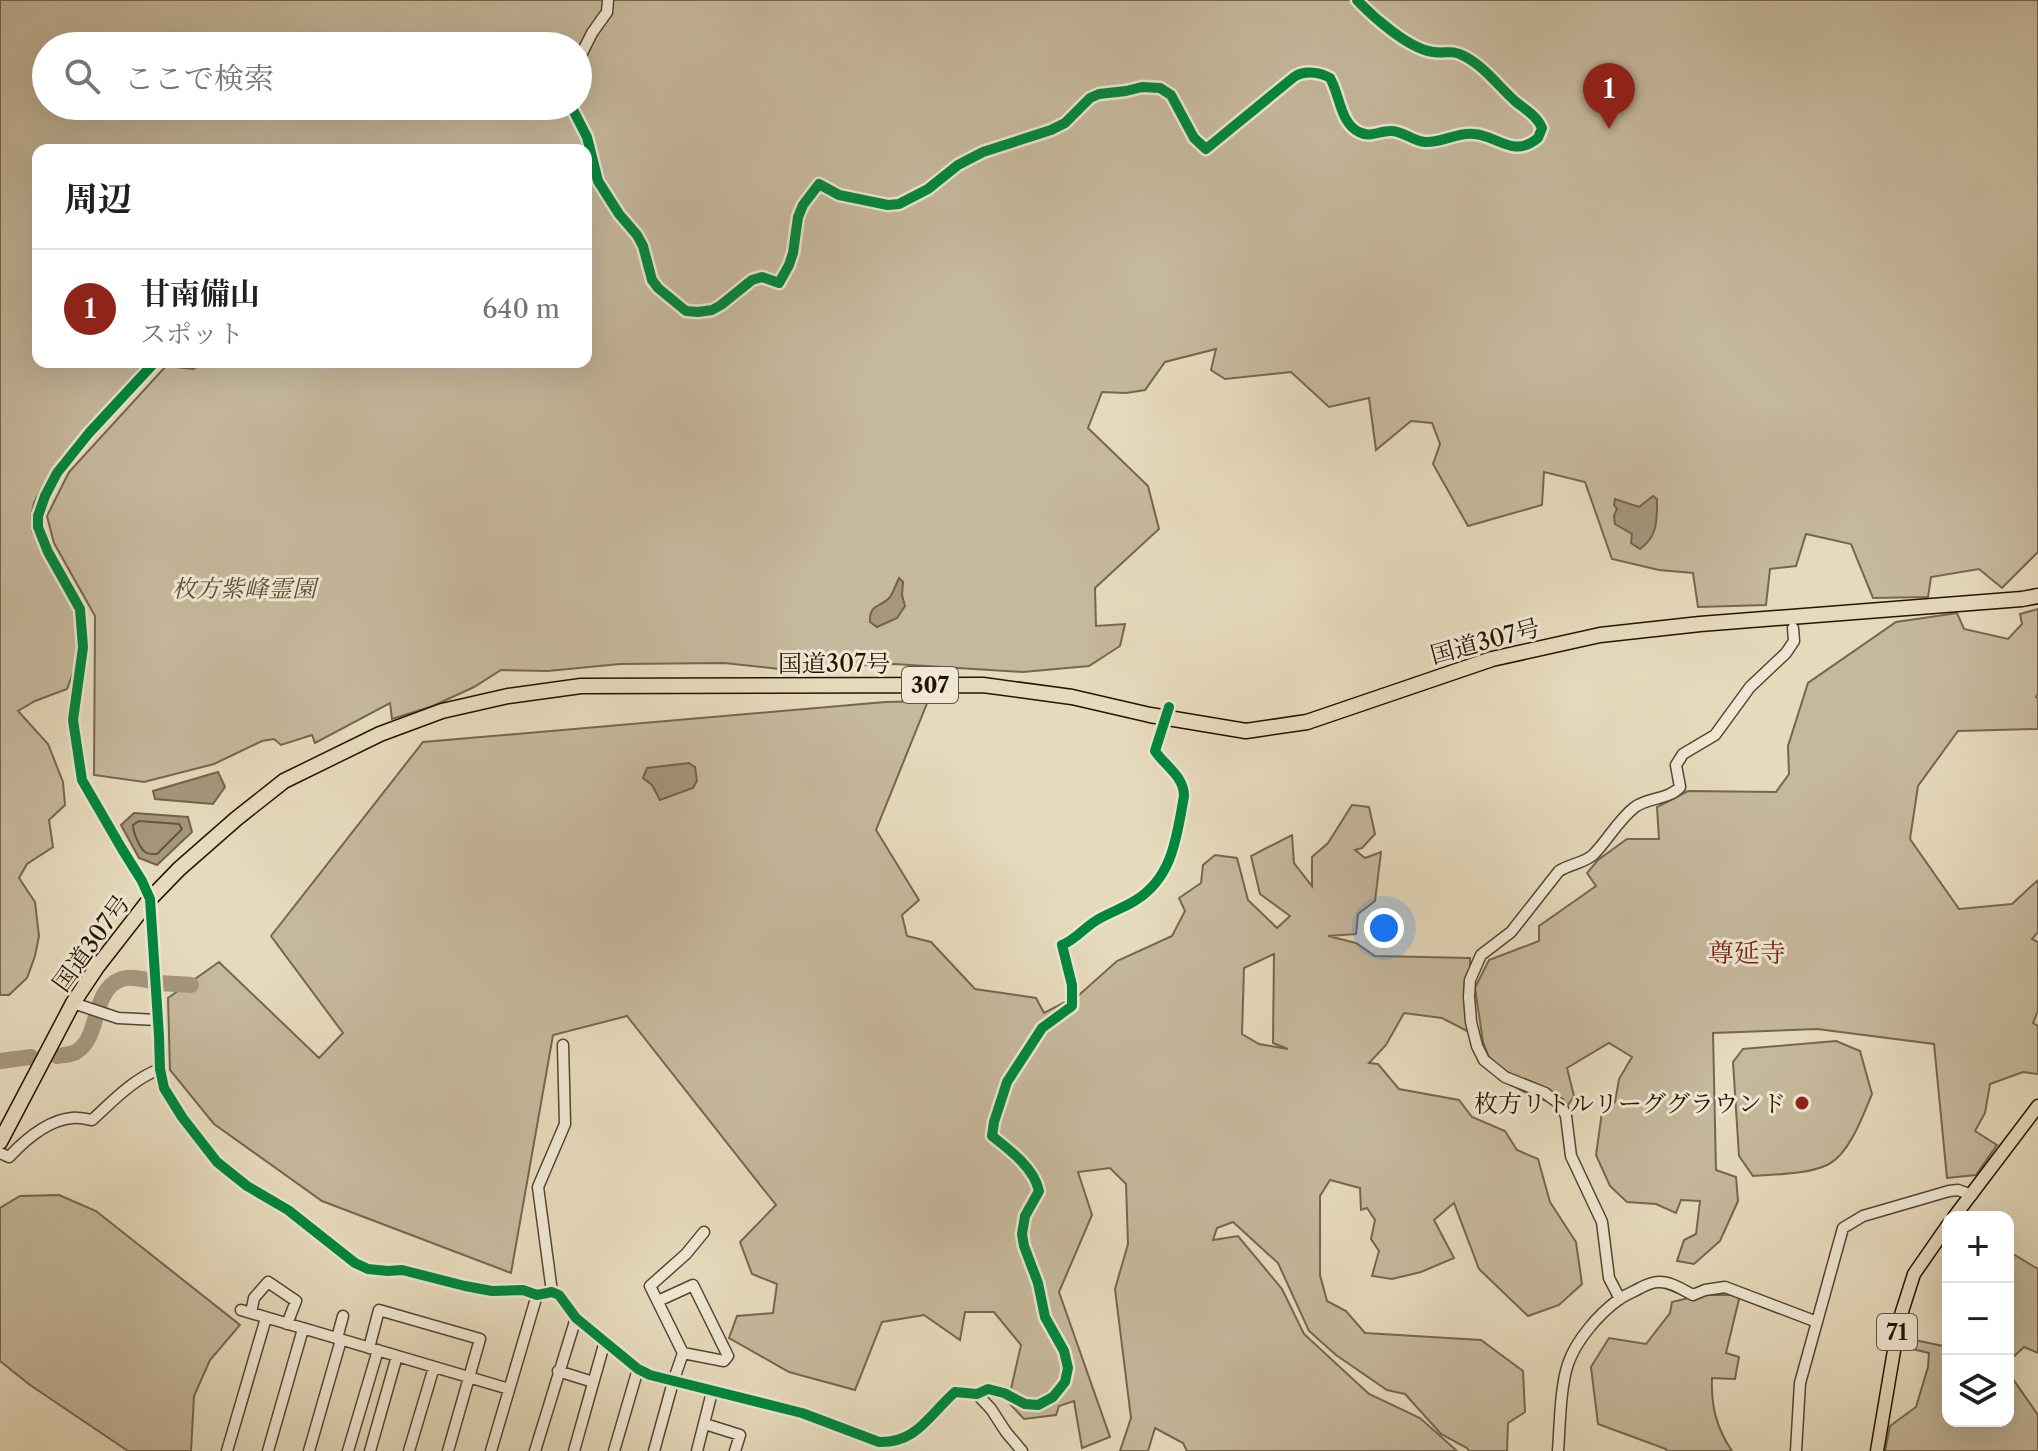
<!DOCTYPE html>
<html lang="ja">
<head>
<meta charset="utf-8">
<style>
	body { margin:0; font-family:"Libre Caslon Text","Noto Serif JP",serif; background:#f6f6f6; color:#202124 }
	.controls { position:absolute; right:24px; bottom:24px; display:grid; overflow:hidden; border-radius:16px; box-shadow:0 8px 32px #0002 }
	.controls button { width:72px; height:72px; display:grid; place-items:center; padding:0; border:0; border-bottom:2px solid #e0e0e0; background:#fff; color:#202124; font:40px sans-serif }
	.you { position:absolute; left:1384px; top:928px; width:28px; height:28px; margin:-20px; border:6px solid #fff; border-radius:50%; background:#1a73e8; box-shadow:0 0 0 12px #1a73e833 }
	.badge { display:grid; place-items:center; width:52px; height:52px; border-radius:50%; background:#8f2418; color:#fff; font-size:26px; font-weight:700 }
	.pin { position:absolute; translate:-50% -66px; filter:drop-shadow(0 2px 4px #0008) }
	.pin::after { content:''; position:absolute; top:42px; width:28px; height:24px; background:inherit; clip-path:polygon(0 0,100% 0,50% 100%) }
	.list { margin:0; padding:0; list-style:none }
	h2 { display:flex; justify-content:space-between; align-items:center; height:104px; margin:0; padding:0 32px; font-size:34px }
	h2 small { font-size:26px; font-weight:400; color:#757577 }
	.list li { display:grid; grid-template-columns:52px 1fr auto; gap:24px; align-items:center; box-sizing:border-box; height:120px; padding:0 32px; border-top:2px solid #e0e0e0 }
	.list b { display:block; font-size:30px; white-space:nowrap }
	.list p { margin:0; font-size:26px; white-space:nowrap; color:#757577 }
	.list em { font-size:26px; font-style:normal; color:#757577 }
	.icon { flex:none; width:44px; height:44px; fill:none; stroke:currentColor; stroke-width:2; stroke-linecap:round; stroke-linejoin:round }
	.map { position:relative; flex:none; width:2038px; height:1451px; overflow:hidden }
	.search { position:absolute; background:#fff; box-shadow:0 8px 32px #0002; left:32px; top:32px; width:560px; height:88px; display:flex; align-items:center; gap:20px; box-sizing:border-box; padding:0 28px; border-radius:44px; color:#757577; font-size:30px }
	.panel { position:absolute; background:#fff; box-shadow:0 8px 32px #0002; left:32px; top:144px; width:560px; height:224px; border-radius:16px }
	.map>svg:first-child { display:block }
</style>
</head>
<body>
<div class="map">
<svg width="2038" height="1451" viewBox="0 0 2038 1451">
	<rect width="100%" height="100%" fill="#e6dabc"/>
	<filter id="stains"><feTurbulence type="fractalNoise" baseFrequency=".0025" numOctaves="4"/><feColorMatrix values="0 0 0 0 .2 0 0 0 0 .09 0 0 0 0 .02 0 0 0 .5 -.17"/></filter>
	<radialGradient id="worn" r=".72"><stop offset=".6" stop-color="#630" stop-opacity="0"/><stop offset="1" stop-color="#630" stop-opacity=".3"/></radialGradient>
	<!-- green -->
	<path fill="#c6b89c" stroke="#76664e" stroke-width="2" fill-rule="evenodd" d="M0 0H2038V552L2002 588 1979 569 1931 577 1928 597 1873 598 1851 544 1806 534 1796 566 1770 569 1766 605 1698 607 1693 573 1659 570 1612 559 1585 482 1544 472 1542 505 1468 526 1433 464 1440 444 1432 423 1411 421 1376 450 1369 398 1329 407 1291 372 1225 379 1211 370 1216 349 1165 362 1145 390 1126 393 1102 392 1088 428 1148 486 1159 529 1095 588 1096 626 1125 624 1120 646 1089 666 1023 672 894 664 780 669 724 663 620 664 548 671 501 670 474 687 433 706 392 719 390 703 315 743 312 735 281 745 274 739 262 741 214 764 144 782 94 775 95 616 54 543 47 516 69 472 166 366 193 369 207 362H586V150H38V362H158L138 388 101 416 60 461 40 491 34 503 31 517 32 531 51 559 79 620 75 667 67 689 35 701 18 711 48 744 63 782 65 805 49 820 53 847 27 864 19 878 35 902 39 936 35 956 27 978 9 995H0ZM46 46H578V106H46Z
		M2038 609V694L2036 697 2038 698V729L1958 731 1918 786 1910 839 1959 909 2012 904 2038 880V932L2032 939 2038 942V1011L2033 1023 2038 1026V1074L2023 1072 1990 1084 1985 1113 1975 1131 1997 1145 1976 1175 1947 1178 1934 1044 1817 1029 1713 1033 1716 1170 1736 1177 1738 1201 1720 1241 1694 1264 1677 1261 1684 1240 1696 1234 1700 1201 1681 1200 1676 1213 1656 1204 1627 1202 1610 1186 1596 1155 1602 1112 1615 1102 1619 1079 1632 1057 1609 1043 1567 1068 1574 1096 1566 1108 1530 1095 1496 1076 1483 1042 1475 988 1489 960 1539 941V926L1596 886 1587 873 1598 860 1627 839H1659L1657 807 1688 791 1776 792 1789 774 1788 746 1808 683 1896 622 1957 613 1964 629 2008 639 2022 624 2020 614Z
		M928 701 876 830 919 900 902 915 907 936 931 942 975 989 1036 998 1044 1013 1079 995 1117 961 1172 936 1185 911 1179 898 1201 883 1203 865 1215 855 1237 858 1248 900 1277 928 1290 916 1260 894 1251 856 1292 835 1294 863 1312 886V857L1328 843 1352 805 1369 807 1375 834 1362 848 1355 850 1365 858 1381 852 1375 901 1358 914 1356 934 1328 936 1356 943 1375 956 1470 958 1471 1033 1442 1018 1404 1013 1386 1045 1369 1063 1378 1064 1399 1089 1459 1100 1472 1117 1505 1131 1517 1150 1538 1159 1550 1202 1576 1242 1582 1284 1559 1305 1528 1316 1479 1269 1454 1203 1434 1220 1454 1258 1421 1272 1392 1279 1372 1276 1379 1251 1371 1239 1375 1220 1367 1208 1361 1210 1360 1188 1330 1180 1320 1196V1275L1327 1301 1346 1311 1365 1333 1481 1340 1523 1371 1525 1412 1508 1423 1507 1451H1469L1467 1448 1441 1434 1405 1394 1387 1390 1336 1355 1309 1331 1278 1263 1233 1222 1217 1228 1213 1240 1238 1236 1282 1289 1304 1334 1369 1394 1420 1418 1457 1451H1187L1183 1443 1155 1428 1148 1451H1120L1131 1418 1115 1289 1128 1244 1126 1184 1110 1168 1078 1172 1092 1215 1059 1292 1110 1437 1082 1448 1074 1401 1059 1406 1056 1415 1024 1419 1008 1402 1021 1345 994 1312H965L960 1340 924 1315 882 1322 855 1390 789 1372 729 1338 737 1316 773 1313 777 1284 752 1274 740 1242 776 1205 627 1016 553 1035 511 1273 322 1201 214 1124 170 1070 168 998 219 962 319 1058 343 1033 271 936 423 742 885 702ZM1274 954 1273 1043 1288 1049 1259 1044 1242 1034 1244 968Z
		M1836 1041 1860 1051 1872 1094C1863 1115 1850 1153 1829 1164 1807 1175 1777 1174 1753 1176L1739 1156 1733 1062 1743 1049Z
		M59 1195 96 1211 240 1325 210 1360 194 1396 191 1451H128L30 1385 0 1361V1208L20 1196Z
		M2008 1251 2038 1269V1353L2024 1347 2008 1362Z
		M1701 1295H1740L1726 1353 1739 1357 1735 1379 1712 1378C1711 1406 1716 1427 1732 1451H1667L1666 1449 1598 1424 1591 1367 1609 1338 1646 1344 1670 1313 1672 1302Z
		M1910 1339 1948 1347V1421H2008V1372L2038 1415V1451H1885L1890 1426 1916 1407 1928 1367 1929 1353 1908 1348Z"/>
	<!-- water -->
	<path fill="#a5967c" stroke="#73624a" stroke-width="2" d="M1653 496 1657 499C1657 520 1658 536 1640 549L1631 543 1632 534 1615 524 1614 516 1617 509 1614 505 1615 499 1639 507Z
		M899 578 903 582 902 595 905 606 897 618 877 627 870 622C869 603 881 608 890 597 894 591 896 584 899 578Z
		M689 763 695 767 697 781 693 788 660 800 652 785 643 778 647 768Z
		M218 772 225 787 213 804 155 799 153 791Z
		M134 813 188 817 192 832 157 865 139 858 121 825Z"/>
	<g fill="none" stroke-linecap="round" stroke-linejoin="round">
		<!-- shore -->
		<path stroke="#66543e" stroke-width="2" d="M139 821 179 824 182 829 157 854C153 854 149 855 145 852 139 847 133 832 133 825Z"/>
		<!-- river -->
		<path stroke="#a5967c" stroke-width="16" d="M57 1056C63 1055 70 1055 76 1052 102 1036 90 990 122 979 133 975 148 981 160 983 170 984 181 984 191 985
			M0 1061 31 1057"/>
		<defs>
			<path id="minor" d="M578 61 592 33 607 12 608 0
				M571 106 587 137 598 181 619 214 637 235 643 246 652 280 658 288 686 311 698 312 712 310 721 305 752 280 762 277 779 283 789 265 793 253 798 217 803 205 819 184 839 195 888 205 899 204 928 189 958 165 983 152 1051 130 1065 123 1090 98 1099 94 1126 91 1142 87 1160 88 1171 95 1194 138 1206 149 1294 77C1304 70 1320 72 1330 78 1340 95 1340 123 1359 132 1370 138 1379 131 1390 131 1402 130 1412 141 1425 142 1442 143 1457 132 1474 134 1497 135 1513 159 1538 138L1542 128C1537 116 1526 110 1516 102 1499 87 1484 66 1464 56 1451 49 1446 54 1434 52 1410 50 1373 17 1357 0
				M155 362 89 433 57 473 45 496 38 516V527L48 552 80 609 83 647 73 720 82 780 122 849 142 881 150 899 159 1036 160 1069 164 1088 182 1117 217 1162 247 1186 288 1210 355 1263 368 1269 388 1271 402 1270 465 1286 492 1291 523 1290 537 1295 552 1292 559 1295 576 1318 638 1369 650 1375 802 1413 879 1442C917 1443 929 1415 955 1392L977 1394 988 1389 1004 1393 1025 1404 1038 1405 1053 1397 1065 1382 1068 1368 1064 1351 1045 1317 1038 1283 1024 1246 1022 1234 1025 1216 1039 1191C1034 1168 1010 1150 992 1136L994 1122 1007 1082 1042 1028 1072 1006V985L1062 945C1075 940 1085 927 1097 920 1110 912 1124 908 1136 900 1173 877 1177 835 1184 796 1184 776 1165 766 1155 751L1169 707
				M73 1003 118 1018 157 1020
				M0 1153 9 1157C24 1141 48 1120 72 1118 78 1117 86 1119 92 1120 113 1101 133 1079 160 1069
				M552 1292 538 1187 565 1124 563 1045
				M1620 1299 1609 1278 1602 1222 1571 1156 1566 1116 1561 1105 1545 1093 1505 1077 1484 1060 1477 1046 1471 1022 1469 997 1470 980 1481 955 1511 932 1559 871C1570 864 1584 863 1593 855 1608 840 1618 820 1635 807 1649 797 1668 800 1680 787L1676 765 1683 754 1715 735 1750 687 1786 653 1794 641 1793 628
				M658 1301 693 1285 728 1356 724 1361 683 1353
				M241 1310 509 1389
				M251 1313 254 1298 268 1282 296 1301 287 1324
				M337 1338 343 1316
				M369 1348 379 1310 480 1339 448 1451
				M558 1371 593 1382
				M977 1394 991 1409 1006 1432 1022 1451
				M705 1424 740 1435 735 1451
				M227 1451 266 1318
				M268 1451 303 1329
				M309 1451 341 1340
				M348 1451 378 1350
				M370 1451 397 1356
				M409 1451 434 1367
				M491 1451 537 1295
				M535 1451 576 1318
				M574 1451 605 1341
				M614 1451 638 1369
				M654 1451 673 1382 683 1353 650 1286 686 1254 704 1232
				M697 1451 712 1392
				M1558 1451C1560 1425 1560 1388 1568 1364 1576 1340 1599 1314 1618 1300 1625 1295 1633 1292 1640 1288 1646 1285 1652 1282 1658 1282 1670 1281 1683 1290 1693 1295L1705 1290 1725 1287 1817 1322
				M1796 1451 1800 1383 1843 1228 1863 1216 1949 1191 1958 1190 1972 1195"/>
			<path id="major" d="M1954 1217 2038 1106
				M1877 1451 1899 1321 1914 1274 1948 1225"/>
			<path id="highway" d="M0 1142 73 1003 97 967 150 899 179 869 236 819 284 781 380 734 442 711 508 696 581 686 983 685 1072 697 1150 715 1246 731 1307 722 1492 659 1600 635 1700 624 2022 599 2038 596"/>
		</defs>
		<!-- minor casing -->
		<use href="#minor" stroke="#57452f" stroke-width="13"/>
		<!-- major casing -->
		<use href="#major" stroke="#271300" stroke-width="15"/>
		<!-- highway casing -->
		<use href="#highway" stroke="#271300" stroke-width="17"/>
		<!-- minor -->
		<use href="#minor" stroke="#efe7d3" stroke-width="10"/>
		<!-- major -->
		<use href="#major" stroke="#e6dabc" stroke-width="12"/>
		<!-- highway -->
		<use href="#highway" stroke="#e6dabc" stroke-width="14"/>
		<defs>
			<path id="cycleway" d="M571 106 587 137 598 181 619 214 637 235 643 246 652 280 658 288 686 311 698 312 712 310 721 305 752 280 762 277 779 283 789 265 793 253 798 217 803 205 819 184 839 195 888 205 899 204 928 189 958 165 983 152 1051 130 1065 123 1090 98 1099 94 1126 91 1142 87 1160 88 1171 95 1194 138 1206 149 1294 77C1304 70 1320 72 1330 78 1340 95 1340 123 1359 132 1370 138 1379 131 1390 131 1402 130 1412 141 1425 142 1442 143 1457 132 1474 134 1497 135 1513 159 1538 138L1542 128C1537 116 1526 110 1516 102 1499 87 1484 66 1464 56 1451 49 1446 54 1434 52 1410 50 1373 17 1357 0
				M155 362 89 433 57 473 45 496 38 516V527L48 552 80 609 83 647 73 720 82 780 122 849 142 881 150 899 159 1036 160 1069 164 1088 182 1117 217 1162 247 1186 288 1210 355 1263 368 1269 388 1271 402 1270 465 1286 492 1291 523 1290 537 1295 552 1292 559 1295 576 1318 638 1369 650 1375 802 1413 879 1442C917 1443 929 1415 955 1392L977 1394 988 1389 1004 1393 1025 1404 1038 1405 1053 1397 1065 1382 1068 1368 1064 1351 1045 1317 1038 1283 1024 1246 1022 1234 1025 1216 1039 1191C1034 1168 1010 1150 992 1136L994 1122 1007 1082 1042 1028 1072 1006V985L1062 945C1075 940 1085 927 1097 920 1110 912 1124 908 1136 900 1173 877 1177 835 1184 796 1184 776 1165 766 1155 751L1169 707"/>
		</defs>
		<!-- cycleway casing -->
		<use href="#cycleway" stroke="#efe7d3" stroke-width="15"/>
		<!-- cycleway -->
		<use href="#cycleway" stroke="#00873e" stroke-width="10"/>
	</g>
	<!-- markers -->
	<circle fill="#8f2418" stroke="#efe7d3" stroke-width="3" cx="1802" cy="1103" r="8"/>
	<g text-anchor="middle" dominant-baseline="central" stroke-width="6" stroke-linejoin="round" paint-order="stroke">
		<!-- shield labels -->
		<g fill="#efe7d3" stroke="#63533f" stroke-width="2">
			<rect x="902" y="667" width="56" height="36" rx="6"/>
			<rect x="1877" y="1314" width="40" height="36" rx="6"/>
		</g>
		<g font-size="22" font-weight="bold" fill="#271300">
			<text x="930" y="685">307</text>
			<text x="1897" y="1332">71</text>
		</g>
		<!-- park labels -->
		<g font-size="24" font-style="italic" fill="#5f4d37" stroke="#efe7d3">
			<text x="244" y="588">枚方紫峰霊園</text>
		</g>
		<!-- street labels -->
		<g font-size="24" fill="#271300" stroke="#efe7d3">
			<text transform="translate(1485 641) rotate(-15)">国道307号</text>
			<text x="834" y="663">国道307号</text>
			<text transform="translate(91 943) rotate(-54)">国道307号</text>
		</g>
		<!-- poi labels -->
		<g font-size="24" fill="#271300" stroke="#efe7d3" text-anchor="end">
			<text x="1786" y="1103">枚方リトルリーググラウンド</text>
		</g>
		<!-- neighbourhood labels -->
		<g font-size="26" fill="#7a1f14" stroke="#efe7d3">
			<text x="1747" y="953">尊延寺</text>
		</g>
	</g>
	<rect width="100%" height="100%" filter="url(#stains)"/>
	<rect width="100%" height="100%" fill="url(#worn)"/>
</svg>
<div class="controls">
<button>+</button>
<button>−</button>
<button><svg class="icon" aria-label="layers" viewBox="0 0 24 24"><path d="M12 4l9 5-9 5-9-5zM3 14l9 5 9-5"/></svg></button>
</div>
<div class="you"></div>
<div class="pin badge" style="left:1609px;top:129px">1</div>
<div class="search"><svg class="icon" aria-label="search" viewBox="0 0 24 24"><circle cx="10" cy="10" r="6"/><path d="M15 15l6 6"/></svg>ここで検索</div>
<section class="panel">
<h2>周辺<small></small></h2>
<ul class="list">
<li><span class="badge">1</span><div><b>甘南備山</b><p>スポット</p></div><em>640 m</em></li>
</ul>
</section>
</div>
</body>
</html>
